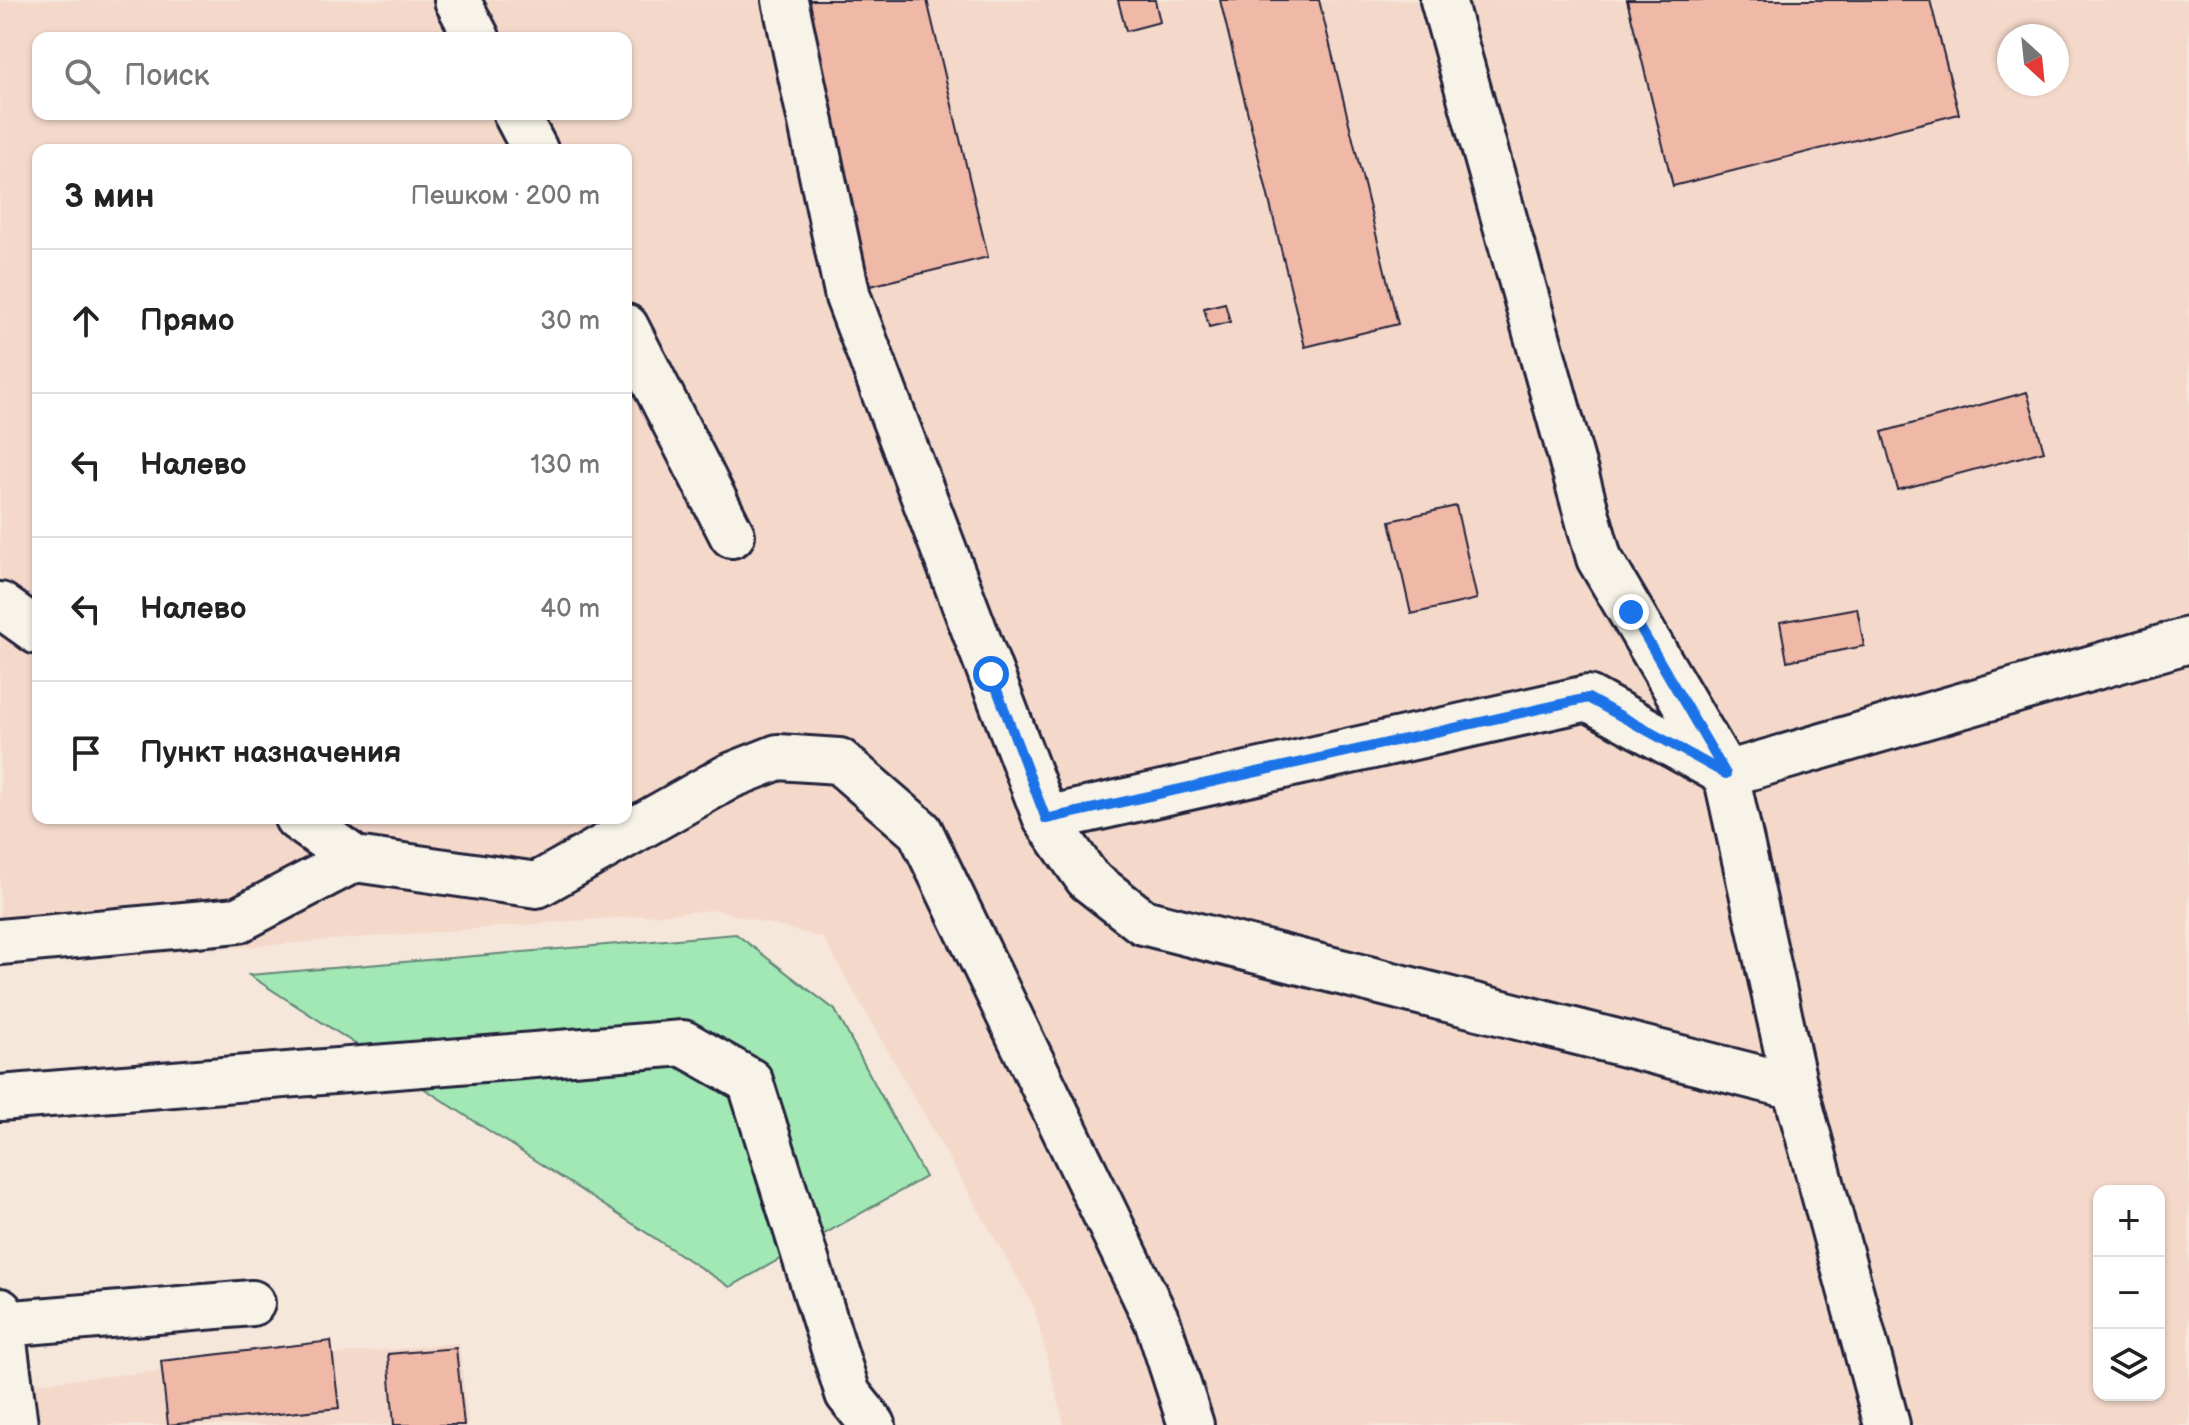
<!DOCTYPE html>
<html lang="ru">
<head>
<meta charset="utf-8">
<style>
	body { margin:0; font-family:"Balsamiq Sans",sans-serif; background:#f6f6f6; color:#222 }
	.controls { position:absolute; right:24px; bottom:24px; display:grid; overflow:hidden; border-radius:16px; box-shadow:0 2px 6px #0004 }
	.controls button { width:72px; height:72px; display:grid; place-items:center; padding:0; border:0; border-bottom:2px solid #e0e0e0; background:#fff; color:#222; font:40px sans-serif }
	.compass { position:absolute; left:1997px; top:24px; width:72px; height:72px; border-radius:50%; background:#fff; box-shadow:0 2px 6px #0004; rotate:153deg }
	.stop { position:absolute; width:24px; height:24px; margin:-18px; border:6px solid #1a73e8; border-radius:50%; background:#fff }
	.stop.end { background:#1a73e8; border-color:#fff; box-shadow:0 2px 8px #0008 }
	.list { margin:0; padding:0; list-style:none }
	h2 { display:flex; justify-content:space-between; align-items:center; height:104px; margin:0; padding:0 32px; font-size:34px }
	h2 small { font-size:26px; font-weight:400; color:#767676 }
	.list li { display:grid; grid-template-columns:52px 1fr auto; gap:24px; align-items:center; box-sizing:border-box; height:144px; padding:0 32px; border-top:2px solid #e0e0e0 }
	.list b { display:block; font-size:30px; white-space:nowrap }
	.list em { font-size:26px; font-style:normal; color:#767676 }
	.icon { flex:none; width:44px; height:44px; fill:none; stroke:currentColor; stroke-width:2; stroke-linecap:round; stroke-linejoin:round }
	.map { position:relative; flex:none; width:2189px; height:1425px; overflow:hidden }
	.search { position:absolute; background:#fff; box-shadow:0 2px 6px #0004; left:32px; top:32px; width:600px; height:88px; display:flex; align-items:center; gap:20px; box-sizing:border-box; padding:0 28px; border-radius:16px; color:#767676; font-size:30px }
	.panel { position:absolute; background:#fff; box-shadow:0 2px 6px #0004; left:32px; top:144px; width:600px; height:680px; border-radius:16px }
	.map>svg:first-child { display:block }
</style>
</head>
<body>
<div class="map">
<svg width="2189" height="1425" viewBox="0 0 2189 1425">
	<rect width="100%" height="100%" fill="#f6e7db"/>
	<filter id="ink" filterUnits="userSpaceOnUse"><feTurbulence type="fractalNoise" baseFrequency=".0125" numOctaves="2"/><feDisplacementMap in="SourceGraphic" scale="16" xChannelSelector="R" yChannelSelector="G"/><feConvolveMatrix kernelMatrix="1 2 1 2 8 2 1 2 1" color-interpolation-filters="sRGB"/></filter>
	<g filter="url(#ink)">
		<!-- built -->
		<path fill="#f4d9cb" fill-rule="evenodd" d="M0 0H2189V1425H1064L1034 1307 823 938 716 910 0 966ZM2009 36H2057V84H2009ZM38 38H626V114H38ZM38 150H626V818H38ZM2099 1191H2159V1395H2099Z
			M459 1343 468 1425H0V1386Z"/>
		<!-- green -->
		<path fill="#a2e8b5" stroke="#628578" stroke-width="2" d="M736 934 835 1010 925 1177 730 1287 249 975Z"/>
		<!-- building -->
		<path fill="#f0b8a7" stroke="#22223b" stroke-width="2" d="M794 0H927L988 257 862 288Z
			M1118 0H1155L1160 22 1126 31Z
			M1220 0H1319L1398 324 1305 347Z
			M1627 0H1930L1959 114 1673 186Z
			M1225 303 1230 322 1209 327 1204 308Z
			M2027 392 2044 451 1898 490 1882 432Z
			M1456 506 1477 599 1411 614 1390 521Z
			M1857 608 1864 646 1787 661 1780 622Z
			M331 1341 339 1408 168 1425 161 1361Z
			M456 1348 464 1425H394L388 1354Z"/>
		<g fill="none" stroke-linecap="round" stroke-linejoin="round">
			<defs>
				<path id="minor" d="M457 0 477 38
					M785 0 848 297 1046 819 1088 879 1143 922 1795 1087
					M1443 0 1599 558 1726 774 2189 640
					M516 114 535 150
					M626 327 732 535
					M0 605 38 632
					M297 818 355 859
					M1046 819 1588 698 1726 774 1795 1087 1887 1425
					M0 942 238 920 355 859 537 885 730 776 778 757 839 761 920 831 1158 1323 1191 1425
					M0 1098 683 1043 750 1081 848 1394 873 1425
					M0 1311 15 1425
					M2 1324 252 1303"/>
			</defs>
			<!-- minor casing -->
			<use href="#minor" stroke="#22223b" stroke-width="50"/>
			<!-- minor -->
			<use href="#minor" stroke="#f7f3e8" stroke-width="44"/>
		</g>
	</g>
	<g fill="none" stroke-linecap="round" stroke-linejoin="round" filter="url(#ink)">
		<!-- route -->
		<path stroke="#1a73e8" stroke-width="10" d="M991 674 1046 819 1588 698 1726 774 1631 612"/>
	</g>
</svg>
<div class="controls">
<button>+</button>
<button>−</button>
<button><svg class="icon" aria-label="layers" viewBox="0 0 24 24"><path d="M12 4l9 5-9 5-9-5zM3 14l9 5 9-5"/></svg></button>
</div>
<svg class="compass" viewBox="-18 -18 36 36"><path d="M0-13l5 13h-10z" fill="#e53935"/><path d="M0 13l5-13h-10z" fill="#767676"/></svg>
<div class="stop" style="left:991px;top:674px"></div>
<div class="stop end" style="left:1631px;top:612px"></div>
<div class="search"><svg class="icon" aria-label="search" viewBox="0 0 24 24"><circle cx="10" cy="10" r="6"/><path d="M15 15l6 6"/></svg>Поиск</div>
<section class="panel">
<h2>3 мин<small>Пешком · 200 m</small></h2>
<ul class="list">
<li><svg class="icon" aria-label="ahead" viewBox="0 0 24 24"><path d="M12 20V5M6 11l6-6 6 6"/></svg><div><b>Прямо</b></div><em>30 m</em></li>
<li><svg class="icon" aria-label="left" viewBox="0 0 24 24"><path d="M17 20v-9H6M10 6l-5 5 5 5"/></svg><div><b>Налево</b></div><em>130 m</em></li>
<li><svg class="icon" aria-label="left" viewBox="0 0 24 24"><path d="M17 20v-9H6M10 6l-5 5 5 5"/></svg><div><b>Налево</b></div><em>40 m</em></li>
<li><svg class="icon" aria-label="arrive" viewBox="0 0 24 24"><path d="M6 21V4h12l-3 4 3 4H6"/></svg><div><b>Пункт назначения</b></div></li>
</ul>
</section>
</div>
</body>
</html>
